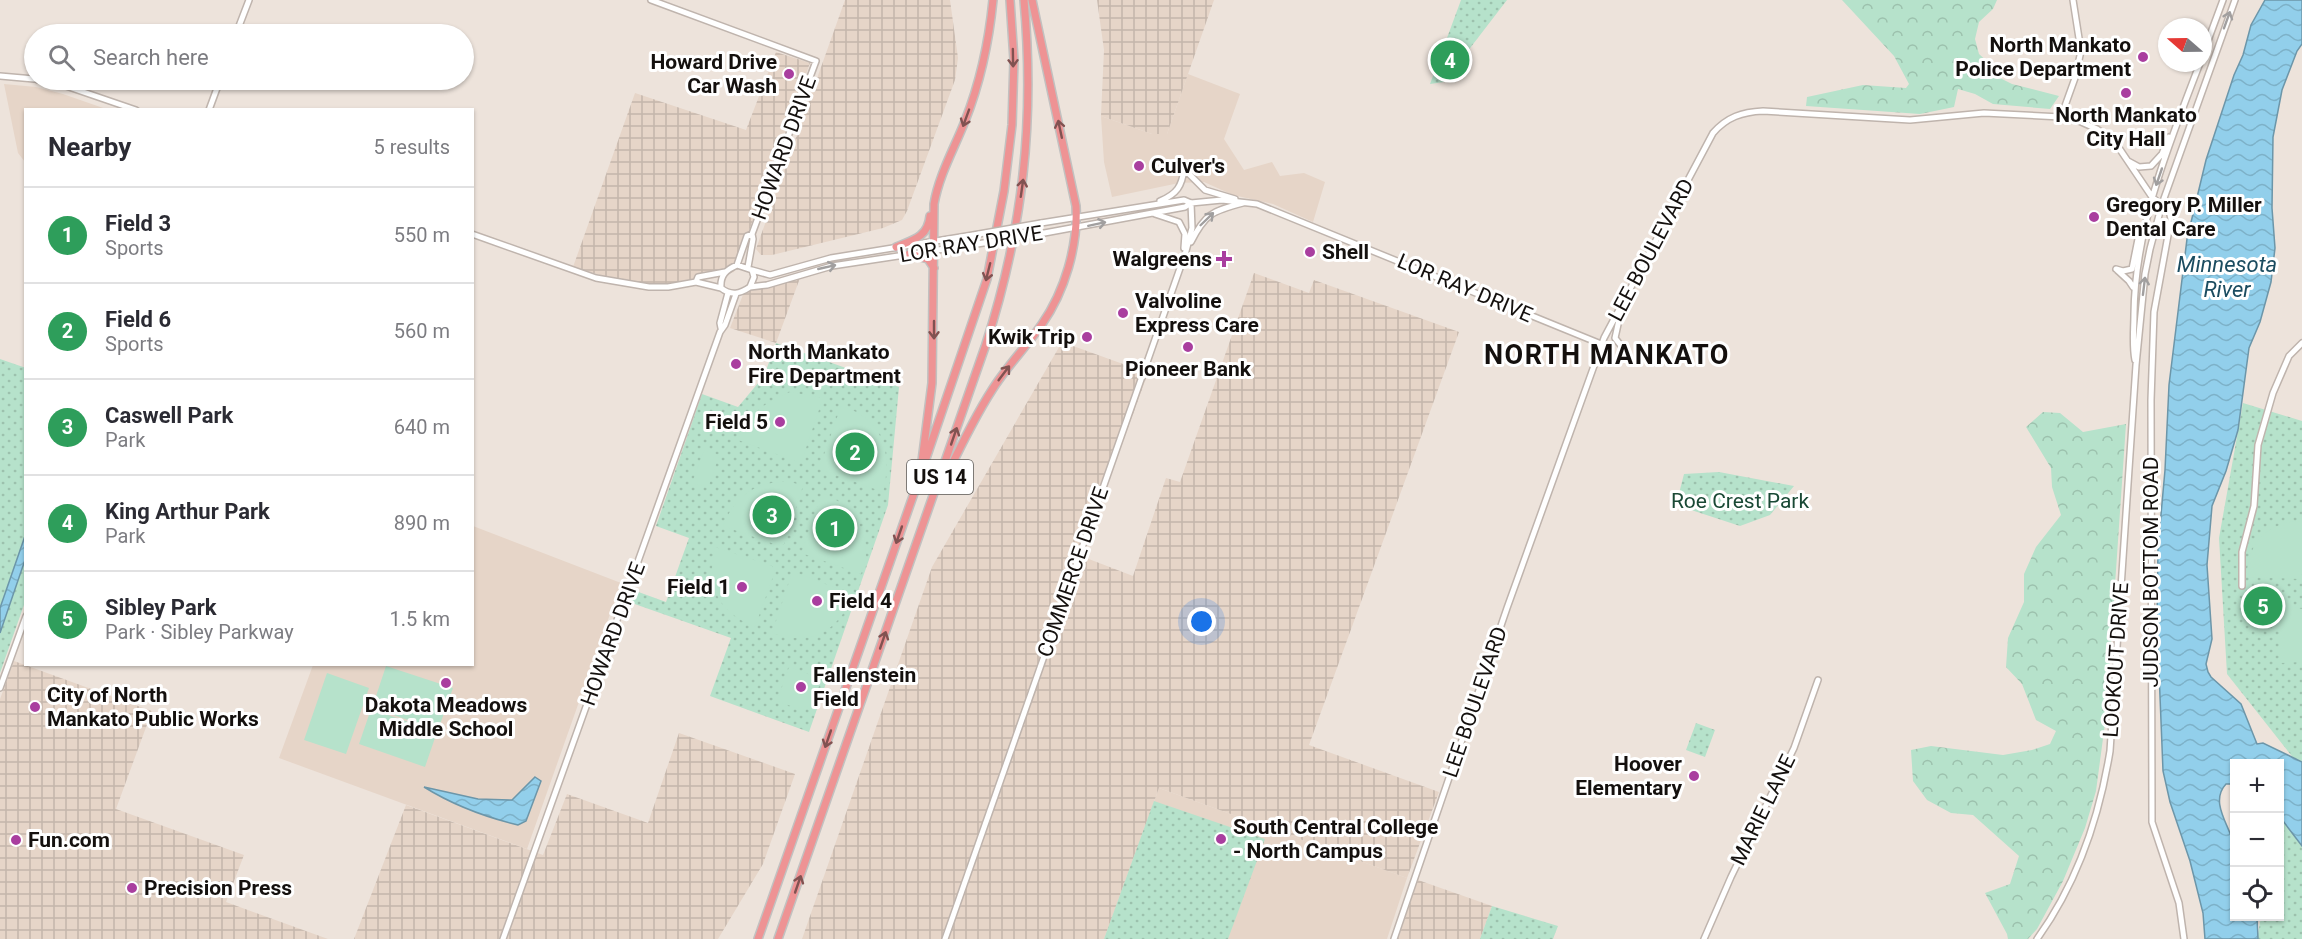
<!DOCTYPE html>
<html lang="en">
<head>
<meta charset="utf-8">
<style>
	body { margin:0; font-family:Roboto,sans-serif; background:#f2f2f3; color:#2b2b33 }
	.controls { position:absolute; right:18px; bottom:18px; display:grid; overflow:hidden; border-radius:0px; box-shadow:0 2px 4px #0004 }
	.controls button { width:54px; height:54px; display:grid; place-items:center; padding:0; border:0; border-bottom:2px solid #e1e1e2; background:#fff; color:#2b2b33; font:30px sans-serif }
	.compass { position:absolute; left:2158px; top:18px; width:54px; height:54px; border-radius:50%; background:#fff; box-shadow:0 2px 4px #0004; rotate:290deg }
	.you { position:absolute; left:1202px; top:622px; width:21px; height:21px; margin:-15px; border:4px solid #fff; border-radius:50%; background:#1a73e8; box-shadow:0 0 0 9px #1a73e833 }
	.badge { display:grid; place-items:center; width:39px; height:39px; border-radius:50%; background:#a93e9f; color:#fff; font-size:20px; font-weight:700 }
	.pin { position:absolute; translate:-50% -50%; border:3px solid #fff; box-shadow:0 2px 6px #0006 }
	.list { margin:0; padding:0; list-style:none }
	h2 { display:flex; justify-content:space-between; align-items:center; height:78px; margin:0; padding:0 24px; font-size:26px }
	h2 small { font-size:20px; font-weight:400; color:#7c7c81 }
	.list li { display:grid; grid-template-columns:39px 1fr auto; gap:18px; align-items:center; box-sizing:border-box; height:96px; padding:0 24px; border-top:2px solid #e1e1e2 }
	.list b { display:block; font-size:22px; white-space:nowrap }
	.list p { margin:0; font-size:20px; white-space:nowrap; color:#7c7c81 }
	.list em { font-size:20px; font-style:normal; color:#7c7c81 }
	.icon { flex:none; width:33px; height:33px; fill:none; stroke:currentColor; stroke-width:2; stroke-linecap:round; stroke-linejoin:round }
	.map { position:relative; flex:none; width:2302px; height:939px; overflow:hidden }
	.search { position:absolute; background:#fff; box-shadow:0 2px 4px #0004; left:24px; top:24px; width:450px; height:66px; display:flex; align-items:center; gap:15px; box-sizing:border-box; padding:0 21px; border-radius:33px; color:#7c7c81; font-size:22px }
	.panel { position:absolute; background:#fff; box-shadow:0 2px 4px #0004; left:24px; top:108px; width:450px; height:558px; border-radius:0px }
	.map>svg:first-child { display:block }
</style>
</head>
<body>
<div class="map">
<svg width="2302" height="939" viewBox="0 0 2302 939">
	<defs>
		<pattern id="industrial-grid" width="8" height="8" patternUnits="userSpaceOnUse" patternTransform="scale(1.5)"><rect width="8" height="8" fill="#e6d5c8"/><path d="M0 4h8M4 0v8" fill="none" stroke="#c4b6ab"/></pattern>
		<pattern id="grass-dots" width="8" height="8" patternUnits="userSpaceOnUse" patternTransform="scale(1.5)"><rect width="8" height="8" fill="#b6e2cb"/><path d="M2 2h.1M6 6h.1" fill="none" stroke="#9cc1ad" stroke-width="1.8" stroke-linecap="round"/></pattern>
		<pattern id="forest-crowns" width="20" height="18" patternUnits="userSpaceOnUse" patternTransform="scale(1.5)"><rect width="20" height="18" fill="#b6e2cb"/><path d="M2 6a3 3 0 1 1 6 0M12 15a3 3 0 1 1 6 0" fill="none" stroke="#9cc1ad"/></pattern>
		<pattern id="water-waves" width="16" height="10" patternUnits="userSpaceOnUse" patternTransform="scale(1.5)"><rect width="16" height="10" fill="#92cfeb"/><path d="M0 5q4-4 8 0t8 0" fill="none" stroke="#7db1c8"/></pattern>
	</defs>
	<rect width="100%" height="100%" fill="#ede3db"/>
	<!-- built -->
	<path fill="#e6d5c8" d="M1188 74 1240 94 1224 139 1244 170 1272 162 1280 176 1304 173 1325 182 1313 222 1273 204 1233 195 1204 182 1179 183 1112 197 1104 162 1101 116 1152 134H1167Z
		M4 84 36 87 63 94 106 109 26 110 25 162 18 153Z
		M473 526 621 583 527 849 279 758 313 665 472 664Z
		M1159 788 1407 878 1387 939H1104Z"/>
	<!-- industrial -->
	<path fill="url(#industrial-grid)" d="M845 0H950L958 58 955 80 907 211 902 220 883 228 772 255H761L756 249Z
		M1097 0H1214L1167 134H1152L1101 116 1104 50Z
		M776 52 810 63 734 272 720 276 672 283H638L614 279 573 267 635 93 746 130Z
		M1254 273 1309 293 1314 280 1459 332 1309 745 1439 792 1407 878 1159 788 1104 939H802L932 567 1062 342 1148 373 1081 556 1133 576 1166 478 1180 482Z
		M800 278 776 343 730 328 746 287Z
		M14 661 152 711 116 809 244 855 226 902 328 939H0V699Z
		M679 733 795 774 763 864 718 939H354L406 805 543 855 567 794 648 823Z
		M1418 880 1492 906 1480 939H1398Z"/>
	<!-- grass -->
	<path fill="url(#grass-dots)" d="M1461 0H1507L1444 82 1430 84Z
		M776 343 899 387 888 505 809 732 710 696 731 638 629 602 633 590 666 602 689 538 656 526 702 394 738 407 764 376Z
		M0 359 26 368 25 602 0 673Z
		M2243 403 2302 421V769L2227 674 2219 538Z
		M1719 472 1794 486 1770 515 1740 526 1676 505 1684 474Z
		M1696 723 1715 730 1705 757 1686 750Z
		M2280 795 2302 832V939H2257L2261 917 2280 916Z
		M1154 801 1265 839 1228 939H1104Z
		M1492 906 1558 926 1553 939H1480Z"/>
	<!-- forest -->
	<path fill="url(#forest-crowns)" d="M1842 0H1997L1993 9 1979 22 1975 39 1979 54 1990 64 1996 76 2012 84 2059 96 2050 109 1993 104 1975 94 1958 89 1954 107 1920 114 1806 106 1807 97 1863 85 1906 88 1909 84 1894 56Z
		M2043 412 2060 413 2083 432 2126 424 2106 716 2096 791 2085 828 2063 881 2037 929 2028 939H2008L2007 934 1985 893 2010 884 2019 856 1973 815 1951 813 1927 800 1913 781 1911 750 1931 746 2003 755 2032 750 2050 744 2056 731 2036 720 2022 684 2006 667 2008 638 2024 602V574L2036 547 2061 515 2052 487 2051 468 2026 427Z"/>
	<!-- pitch -->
	<path fill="#b6e2cb" d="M790 392 823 398 802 460 798 462 738 440C747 414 766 402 790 392Z
		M841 406C883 418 893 453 883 492L822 470 820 466Z
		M704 450 719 455 708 488 692 483Z
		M779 482H791L803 486 784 544 780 546 723 526C733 500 751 484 779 482Z
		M822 493C855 505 876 539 861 574L804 554 802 551Z
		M2294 521 2302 522V574L2299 579 2246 577C2250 544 2260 528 2294 521Z
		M715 547 772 566 775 571 755 627C717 611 706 586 715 547Z
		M797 573 854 595C836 632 813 647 772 633L791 576Z
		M2281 605 2302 609V662L2281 663 2279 659Z
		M386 666 453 688 438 730 372 708Z
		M789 667 822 679 814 699 808 706 796 708 777 701Z
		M327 673 369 688 346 754 304 740Z
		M371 709 437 732 425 767 359 744Z"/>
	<!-- water -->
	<path fill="url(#water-waves)" stroke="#6c96a9" stroke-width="1.5" d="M2265 0H2302V44L2297 51 2282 90 2273 137 2272 208 2275 248 2271 282 2260 322 2249 348 2238 430 2226 471 2212 506 2207 565 2212 639 2206 664 2208 672 2211 677 2241 704 2257 744 2263 743 2302 762V846L2280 817V764H2234V784H2226C2209 802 2230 826 2234 845 2238 863 2234 897 2234 916L2257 917 2258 939H2205L2203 913 2190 861 2170 802 2163 771 2157 621 2158 548 2165 470 2169 385 2187 239 2206 160 2234 75 2243 55 2251 25Z
		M25 536V560L0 633V608Z
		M535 777 541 781 526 821 518 825C485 817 453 805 424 787L478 799 512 800Z"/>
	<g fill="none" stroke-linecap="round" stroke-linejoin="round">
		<defs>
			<path id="secondary" d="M651 0 816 61 752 234 753 239 748 267
				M236 34 249 0
				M2203 54 2223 0
				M0 76 34 79
				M38 80 60 84 136 110
				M209 110 220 80
				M2061 117 2075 78 2081 51 2073 0
				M2128 161 2139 167 2151 166 2162 154 2169 137
				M1184 169 1205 190 1235 199
				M1160 201C1177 194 1182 186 1184 169
				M1155 214 1179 222 1185 234 1184 248
				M1041 223 1184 200 1191 203 1222 200 1257 204 1601 344
				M472 234 596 278 649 287H668L696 282 721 288
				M1039 234 1185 207 1191 203
				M1191 242C1205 214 1212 211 1243 203
				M737 265 752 270 754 277 750 287C740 294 731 296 721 288 720 275 726 270 737 265Z
				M737 265 747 236 752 234
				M2116 269 2123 271 2132 269 2139 234
				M752 270 770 275 831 258 973 235
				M2117 270 2129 281 2133 287
				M696 282 698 277 725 272
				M750 287 767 285 832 266 971 245
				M1621 311 1615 338 1622 347
				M721 328 720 323 728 293
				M2135 360C2132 345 2134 329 2134 314 2135 226 2169 144 2200 63
				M2242 586V552L2254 506 2258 445 2273 393 2289 356 2302 343
				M0 688 26 616
				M503 939 720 332 725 325 736 294
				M945 939 1186 251 1192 228 1191 203
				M1394 939 1507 608 1604 338 1713 133C1727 117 1742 112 1763 111L1910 120 1984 113 2061 117 2079 121 2097 129 2110 139 2119 148 2152 197 2169 211 2171 219 2154 312 2151 400 2152 822 2179 903 2184 939
				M1704 939 1731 877 1794 748 1818 680
				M2037 939C2078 882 2099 819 2110 751L2136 365 2145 274 2150 249 2162 204 2235 0"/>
			<path id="highway" d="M896 247C913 240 928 237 930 216
				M909 254 928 259 934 268
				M922 461 932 383 934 204C939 175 954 149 965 121 980 83 989 41 993 0
				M941 487C957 454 972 421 992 390 1007 366 1027 346 1042 324 1065 291 1078 246 1076 206L1032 0
				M758 939 919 479 987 279 1004 191 1012 125 1014 60 1010 0
				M778 939 985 347C1023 230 1035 122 1024 0"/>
		</defs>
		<!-- secondary casing -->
		<use href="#secondary" stroke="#bfb4ad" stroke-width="8"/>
		<!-- highway casing -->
		<use href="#highway" stroke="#c2c1c0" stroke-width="10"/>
		<!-- secondary -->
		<use href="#secondary" stroke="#fff" stroke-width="5"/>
		<!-- highway -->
		<use href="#highway" stroke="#ee9394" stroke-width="7"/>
		<defs>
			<path id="secondary-bridge" d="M973 235 1041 223
				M971 245 1039 234"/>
		</defs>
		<!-- secondary-bridge casing -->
		<use href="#secondary-bridge" stroke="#bfb4ad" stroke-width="8" stroke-linecap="butt"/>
		<!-- secondary-bridge -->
		<use href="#secondary-bridge" stroke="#fff" stroke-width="5"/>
	</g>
	<!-- one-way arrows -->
	<defs><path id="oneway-shaft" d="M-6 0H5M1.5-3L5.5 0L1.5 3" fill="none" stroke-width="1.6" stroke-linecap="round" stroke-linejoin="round" transform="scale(1.5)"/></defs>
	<g stroke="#a19f9f">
		<use href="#oneway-shaft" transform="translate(2227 20) rotate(-70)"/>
		<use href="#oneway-shaft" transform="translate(2159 177) rotate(109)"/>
		<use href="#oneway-shaft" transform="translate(1207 219) rotate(-44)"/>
		<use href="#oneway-shaft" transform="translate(1097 224) rotate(-12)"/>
		<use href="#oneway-shaft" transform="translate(827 267) rotate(-13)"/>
		<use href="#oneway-shaft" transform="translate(2144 286) rotate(-83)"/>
	</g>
	<g stroke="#815251">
		<use href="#oneway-shaft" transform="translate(1013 58) rotate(89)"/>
		<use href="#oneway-shaft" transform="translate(966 118) rotate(110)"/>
		<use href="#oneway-shaft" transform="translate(1060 129) rotate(-102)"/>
		<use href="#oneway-shaft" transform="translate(1022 188) rotate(-82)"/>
		<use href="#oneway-shaft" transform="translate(988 272) rotate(104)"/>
		<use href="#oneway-shaft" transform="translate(934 330) rotate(90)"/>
		<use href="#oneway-shaft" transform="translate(1004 373) rotate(-53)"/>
		<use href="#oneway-shaft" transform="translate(954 436) rotate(-71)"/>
		<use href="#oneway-shaft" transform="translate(899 535) rotate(109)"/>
		<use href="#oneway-shaft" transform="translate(883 640) rotate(-71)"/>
		<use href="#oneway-shaft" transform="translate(828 739) rotate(109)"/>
		<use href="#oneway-shaft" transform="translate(798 884) rotate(-71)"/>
	</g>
	<!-- markers -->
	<g fill="#a93e9f" stroke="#fff" stroke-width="2">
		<circle cx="2143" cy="57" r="6"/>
		<circle cx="789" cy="74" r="6"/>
		<circle cx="2126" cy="93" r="6"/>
		<circle cx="1139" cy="166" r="6"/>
		<circle cx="2094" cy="217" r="6"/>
		<circle cx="1310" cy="252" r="6"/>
		<path d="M1221 250h6v6h6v6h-6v6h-6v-6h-6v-6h6z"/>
		<circle cx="1123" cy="313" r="6"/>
		<circle cx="1087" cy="337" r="6"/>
		<circle cx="1188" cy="347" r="6"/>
		<circle cx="736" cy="364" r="6"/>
		<circle cx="780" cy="422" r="6"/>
		<circle cx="742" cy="587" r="6"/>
		<circle cx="817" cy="601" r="6"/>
		<circle cx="446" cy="683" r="6"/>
		<circle cx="801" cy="687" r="6"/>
		<circle cx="35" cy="707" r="6"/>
		<circle cx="1694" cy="776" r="6"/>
		<circle cx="1221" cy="839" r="6"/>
		<circle cx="16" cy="840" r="6"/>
		<circle cx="132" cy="888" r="6"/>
	</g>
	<g text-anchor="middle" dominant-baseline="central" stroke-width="6" stroke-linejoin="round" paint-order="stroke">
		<!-- shield labels -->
		<rect fill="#fff" stroke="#5a5856" stroke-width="1.5" x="907" y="460" width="66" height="34" rx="4.5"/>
		<g font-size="20" font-weight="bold" fill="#14100e">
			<text x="940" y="477">US 14</text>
		</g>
		<!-- poi labels -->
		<g font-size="21" font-weight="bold" fill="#14100e" stroke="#fff" text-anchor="start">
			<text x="2131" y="45" text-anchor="end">North Mankato<tspan x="2131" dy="24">Police Department</tspan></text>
			<text x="777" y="62" text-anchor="end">Howard Drive<tspan x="777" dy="24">Car Wash</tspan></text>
			<text x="2126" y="115" text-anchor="middle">North Mankato<tspan x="2126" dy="24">City Hall</tspan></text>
			<text x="1151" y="166">Culver's</text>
			<text x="2106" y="205">Gregory P. Miller<tspan x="2106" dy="24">Dental Care</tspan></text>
			<text x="1322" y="252">Shell</text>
			<text x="1212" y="259" text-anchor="end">Walgreens</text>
			<text x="1135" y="301">Valvoline<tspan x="1135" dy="24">Express Care</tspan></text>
			<text x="1075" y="337" text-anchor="end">Kwik Trip</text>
			<text x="748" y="352">North Mankato<tspan x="748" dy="24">Fire Department</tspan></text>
			<text x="1188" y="369" text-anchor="middle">Pioneer Bank</text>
			<text x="768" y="422" text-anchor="end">Field 5</text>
			<text x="730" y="587" text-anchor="end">Field 1</text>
			<text x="829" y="601">Field 4</text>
			<text x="813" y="675">Fallenstein<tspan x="813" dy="24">Field</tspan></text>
			<text x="47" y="695">City of North<tspan x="47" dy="24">Mankato Public Works</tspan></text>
			<text x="446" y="705" text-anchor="middle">Dakota Meadows<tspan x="446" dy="24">Middle School</tspan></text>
			<text x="1682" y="764" text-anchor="end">Hoover<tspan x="1682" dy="24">Elementary</tspan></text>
			<text x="1233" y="827">South Central College<tspan x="1233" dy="24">- North Campus</tspan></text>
			<text x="28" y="840">Fun.com</text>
			<text x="144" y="888">Precision Press</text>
		</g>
		<!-- street labels -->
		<g font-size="21" fill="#14100e" stroke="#fff">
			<text transform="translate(784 148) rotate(-70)">HOWARD DRIVE</text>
			<text transform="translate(971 244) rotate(-9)">LOR RAY DRIVE</text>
			<text transform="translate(1651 250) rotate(-62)">LEE BOULEVARD</text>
			<text transform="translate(1465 288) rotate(23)">LOR RAY DRIVE</text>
			<text transform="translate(1073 572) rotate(-71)">COMMERCE DRIVE</text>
			<text transform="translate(2151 572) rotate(-90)">JUDSON BOTTOM ROAD</text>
			<text transform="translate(613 634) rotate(-70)">HOWARD DRIVE</text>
			<text transform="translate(2116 660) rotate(-86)">LOOKOUT DRIVE</text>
			<text transform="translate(1475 702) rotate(-71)">LEE BOULEVARD</text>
			<text transform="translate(1763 810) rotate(-64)">MARIE LANE</text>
		</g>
		<!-- park labels -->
		<g font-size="21" fill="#194935" stroke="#fff">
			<text x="1740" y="501">Roe Crest Park</text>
		</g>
		<!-- water labels -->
		<g font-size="22" font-style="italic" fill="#1b4c60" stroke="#fff">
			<text x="2227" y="264">Minnesota<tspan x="2227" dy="25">River</tspan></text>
		</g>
		<!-- district labels -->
		<g font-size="27" font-weight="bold" letter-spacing="1.5" fill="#14100e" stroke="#fff">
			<text x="1607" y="355">NORTH MANKATO</text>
		</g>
	</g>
</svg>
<div class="controls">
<button>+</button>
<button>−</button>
<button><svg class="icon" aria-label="locate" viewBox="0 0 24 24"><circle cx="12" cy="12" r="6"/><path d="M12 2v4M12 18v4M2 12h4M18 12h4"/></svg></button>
</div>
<svg class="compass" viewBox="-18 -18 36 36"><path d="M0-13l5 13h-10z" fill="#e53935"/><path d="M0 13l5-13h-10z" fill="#7c7c81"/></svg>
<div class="you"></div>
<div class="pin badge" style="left:835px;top:528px;background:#2e9e5b">1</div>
<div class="pin badge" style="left:855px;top:452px;background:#2e9e5b">2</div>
<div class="pin badge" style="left:772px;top:515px;background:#2e9e5b">3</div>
<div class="pin badge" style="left:1450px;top:60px;background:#2e9e5b">4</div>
<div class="pin badge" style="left:2263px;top:606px;background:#2e9e5b">5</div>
<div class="search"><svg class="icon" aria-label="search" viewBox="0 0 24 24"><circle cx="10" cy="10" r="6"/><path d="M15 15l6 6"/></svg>Search here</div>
<section class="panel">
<h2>Nearby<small>5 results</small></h2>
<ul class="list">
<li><span class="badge" style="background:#2e9e5b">1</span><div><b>Field 3</b><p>Sports</p></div><em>550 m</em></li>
<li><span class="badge" style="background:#2e9e5b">2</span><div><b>Field 6</b><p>Sports</p></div><em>560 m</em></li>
<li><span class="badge" style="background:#2e9e5b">3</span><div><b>Caswell Park</b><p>Park</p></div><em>640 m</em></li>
<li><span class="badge" style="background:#2e9e5b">4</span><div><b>King Arthur Park</b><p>Park</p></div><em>890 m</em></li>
<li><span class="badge" style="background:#2e9e5b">5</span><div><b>Sibley Park</b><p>Park · Sibley Parkway</p></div><em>1.5 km</em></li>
</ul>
</section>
</div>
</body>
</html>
